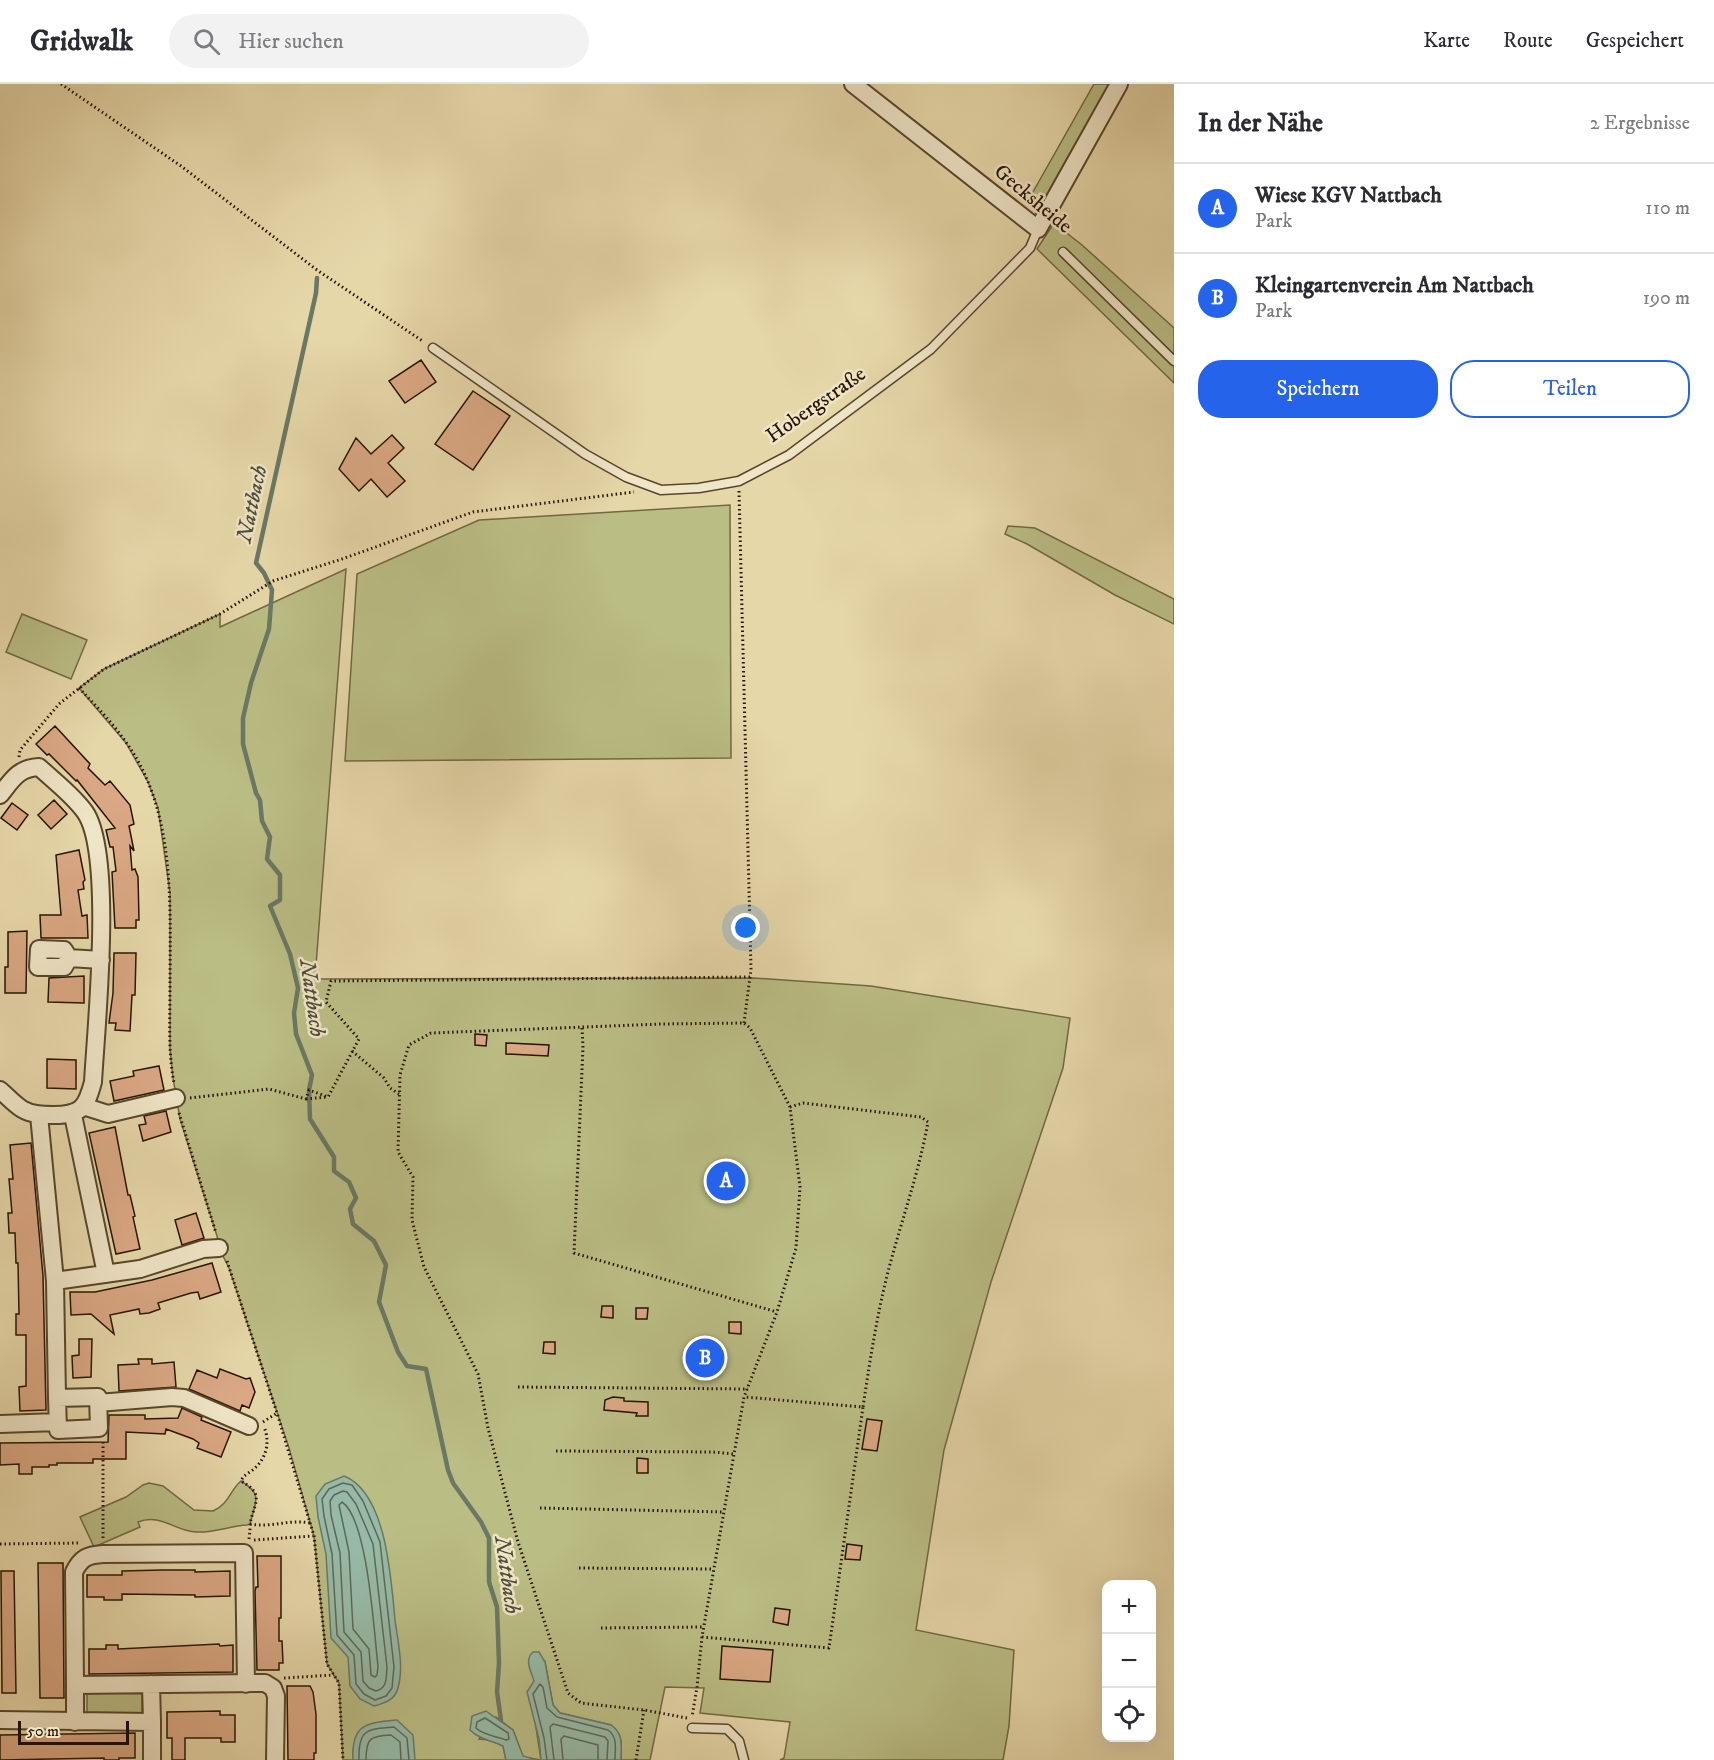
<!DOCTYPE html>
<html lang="de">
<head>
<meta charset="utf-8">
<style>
	body { margin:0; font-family:"IM FELL DW Pica",serif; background:#f2f2f3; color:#2b2b33 }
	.controls { position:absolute; right:18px; bottom:18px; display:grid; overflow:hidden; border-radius:12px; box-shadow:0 6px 24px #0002 }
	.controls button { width:54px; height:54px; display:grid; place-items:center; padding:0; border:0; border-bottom:2px solid #e1e1e2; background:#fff; color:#2b2b33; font:30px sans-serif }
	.scale { position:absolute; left:18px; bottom:15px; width:111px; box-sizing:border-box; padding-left:6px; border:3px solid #271500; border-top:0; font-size:16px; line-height:21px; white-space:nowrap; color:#271500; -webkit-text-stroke:4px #efe5c7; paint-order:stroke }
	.you { position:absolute; left:746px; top:844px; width:21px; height:21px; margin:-15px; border:4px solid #fff; border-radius:50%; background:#1a73e8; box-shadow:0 0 0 9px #1a73e833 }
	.badge { display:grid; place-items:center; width:39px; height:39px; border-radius:50%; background:#2563eb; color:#fff; font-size:20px; font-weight:700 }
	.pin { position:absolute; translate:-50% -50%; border:3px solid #fff; box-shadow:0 2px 6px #0006 }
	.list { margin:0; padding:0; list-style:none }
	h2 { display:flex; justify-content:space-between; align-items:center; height:78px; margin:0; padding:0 24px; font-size:26px }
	h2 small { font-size:20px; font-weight:400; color:#7c7c81 }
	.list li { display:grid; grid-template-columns:39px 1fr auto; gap:18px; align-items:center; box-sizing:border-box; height:90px; padding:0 24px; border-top:2px solid #e1e1e2 }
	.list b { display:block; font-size:22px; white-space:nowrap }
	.list p { margin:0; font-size:20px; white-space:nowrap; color:#7c7c81 }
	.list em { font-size:20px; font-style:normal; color:#7c7c81 }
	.actions { display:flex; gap:12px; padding:18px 24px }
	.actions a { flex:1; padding:14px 0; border:2px solid #2563eb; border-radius:24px; text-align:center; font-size:21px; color:#2563eb }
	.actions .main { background:#2563eb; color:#fff }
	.icon { flex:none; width:33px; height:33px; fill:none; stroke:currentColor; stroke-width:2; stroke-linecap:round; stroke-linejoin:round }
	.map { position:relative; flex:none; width:1174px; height:1676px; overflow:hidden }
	header { display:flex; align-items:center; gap:36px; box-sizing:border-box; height:84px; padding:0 30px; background:#fff; border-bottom:2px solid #e1e1e2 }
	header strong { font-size:28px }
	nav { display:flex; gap:33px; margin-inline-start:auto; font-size:21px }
	.search { width:420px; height:54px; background:#f2f2f3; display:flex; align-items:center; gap:15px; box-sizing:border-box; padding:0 21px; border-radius:33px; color:#7c7c81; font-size:22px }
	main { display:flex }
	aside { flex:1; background:#fff }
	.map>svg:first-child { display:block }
</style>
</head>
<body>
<header>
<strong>Gridwalk</strong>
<div class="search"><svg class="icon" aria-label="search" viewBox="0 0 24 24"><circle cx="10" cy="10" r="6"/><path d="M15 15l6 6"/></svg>Hier suchen</div>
<nav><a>Karte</a><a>Route</a><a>Gespeichert</a></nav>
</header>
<main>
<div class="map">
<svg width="1174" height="1676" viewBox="0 0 1174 1676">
	<rect width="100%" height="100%" fill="#e6d7a9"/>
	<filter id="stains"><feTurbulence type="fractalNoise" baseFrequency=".00333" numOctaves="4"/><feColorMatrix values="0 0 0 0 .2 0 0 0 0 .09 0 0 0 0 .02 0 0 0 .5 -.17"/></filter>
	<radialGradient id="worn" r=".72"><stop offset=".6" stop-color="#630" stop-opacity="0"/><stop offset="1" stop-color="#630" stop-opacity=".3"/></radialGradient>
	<!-- green -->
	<path fill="#babd84" stroke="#706942" stroke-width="1.5" d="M1094 0H1120L1040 125 1029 115Z
		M1054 139 1082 161 1174 244V299L1037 165Z
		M730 421 731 674 345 677 357 490 479 436Z
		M1008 442 1035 444 1174 515V540L1115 511 1027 460 1005 450Z
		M346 485 315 895 754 894 871 902 1070 934 1063 984 991 1198 944 1366 916 1546 1014 1566 1009 1642 1003 1676H780L784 1674 790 1638 700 1629 704 1604 665 1603 650 1676H621C621 1662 624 1650 611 1641L560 1629 553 1621 545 1578 534 1597 535 1637 541 1676 523 1673 513 1646 496 1633 479 1655 491 1656 503 1662 506 1676H343L339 1599 327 1580 314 1452 289 1364 229 1184 219 1164 217 1152 180 1035 173 994 170 965V809L158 724 148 698 126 659 79 604 104 585 220 530V543Z
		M22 530 87 556 71 595 6 568Z
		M241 1397C264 1411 255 1418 250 1440L247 1441C230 1442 214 1449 196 1448 175 1447 160 1429 138 1438L140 1443 94 1463 80 1433 126 1413 143 1401 149 1399 163 1402 194 1426 213 1427C229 1420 230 1406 241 1397Z
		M142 1608V1630L87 1631V1609Z"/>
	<!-- water -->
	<path fill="#96baa7" stroke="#6a7864" stroke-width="1.5" d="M344 1392C387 1409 391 1496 395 1536 398 1558 404 1583 398 1604 395 1616 385 1619 374 1622L360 1615 350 1602 348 1573 331 1554 326 1470 318 1433 316 1412 325 1400Z
		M533 1568H539L545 1578 553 1621 560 1629 611 1641C624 1650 621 1662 621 1676H541L539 1655 527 1608 534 1597C531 1587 524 1576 533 1568Z
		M486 1627 513 1646 523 1672 537 1676H506L503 1662C491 1656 480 1656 470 1646L472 1632Z
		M397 1636 413 1651 415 1676H353C351 1640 366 1639 397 1636Z"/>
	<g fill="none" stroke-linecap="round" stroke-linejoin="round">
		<!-- shore -->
		<path stroke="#5e6854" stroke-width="1.5" d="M343 1399 352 1401 363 1417 380 1458 394 1583 392 1604 386 1612 375 1616 364 1610 356 1600 354 1571 337 1551 332 1470 324 1432 322 1415 329 1405Z
			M343 1407 347 1408 356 1420 373 1460 387 1583C386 1593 388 1604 376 1607L369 1604 363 1597 361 1568 344 1548 340 1469 331 1431 330 1417 334 1411Z
			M342 1418C368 1435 374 1550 378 1582L377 1591 375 1593 371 1591 369 1565 353 1545 349 1468 339 1421Z
			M485 1634 508 1649 509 1655 506 1656C496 1652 483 1651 476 1644L477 1638Z
			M359 1676C358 1646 366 1645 394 1643L407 1654 409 1676
			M366 1676C366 1654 370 1652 391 1651L400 1658 401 1676
			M547 1676 544 1654 533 1610 540 1600 543 1603 547 1624 557 1633 608 1646C618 1653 615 1665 615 1676
			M554 1676 550 1643 553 1640 605 1653 608 1657 607 1676
			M563 1676 561 1655 564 1652 598 1661V1676"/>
		<!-- stream -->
		<path stroke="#6a7864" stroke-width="4.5" d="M317 194 316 209 256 479 264 489 272 506 269 545 251 599 243 634V660L256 709 260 716 262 737 270 753 267 775 280 791V816L270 822 290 870 298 904 294 929 296 950 312 991 309 1006 310 1035 334 1073V1087L349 1098 356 1114 350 1125 353 1140 374 1157 386 1181 379 1218 398 1268 407 1282 426 1285 448 1386 453 1399 481 1438 489 1454V1498L497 1523 499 1579 497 1608 501 1636"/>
	</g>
	<!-- building -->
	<path fill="#daa884" stroke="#271500" stroke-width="1.5" d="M421 276 436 298 405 319 389 297Z
		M473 307 510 332 473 386 435 360Z
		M392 351 404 364 388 379 405 397 387 413 371 395 359 407 339 385 356 354 371 370Z
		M55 642 90 680 88 684 105 701 110 697 130 721 134 740 129 742 134 767 130 762 132 786 135 785 138 793 139 836H136V844H115L112 788 116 787 113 763H110L106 746 115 744 77 696 76 697 49 670 47 671 36 660Z
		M54 716 67 730 51 745 38 731Z
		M12 719 28 731 17 746 1 734Z
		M79 766 85 796 83 798 84 805 78 806 82 832 87 831 88 854H41L40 831H61L56 771Z
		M27 847 26 909H5V883H8V848Z
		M114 869H136L135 911H132L130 947 115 946 116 939H109L113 909Z
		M84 892V919L48 918 49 894Z
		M475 950 487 951 486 962 475 961Z
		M506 959 549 961 548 972 506 970Z
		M47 975 76 976V1005L47 1004Z
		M159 982 164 1006 114 1017 110 997 134 992 133 987Z
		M166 1027 171 1048 143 1057 139 1041 146 1040 144 1032Z
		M115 1043 128 1111H130L135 1132 133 1133 140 1165 116 1170 89 1049Z
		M31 1059 43 1192 46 1326 20 1327 19 1303 26 1302V1251H16V1230H19L18 1179H16L15 1149H9L8 1129H12L9 1095H13L10 1061Z
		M196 1129 204 1154 182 1161 175 1136Z
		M212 1179 221 1208 200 1215 198 1208 191 1209 158 1219 160 1225 149 1229 140 1230 139 1225 110 1231 114 1250 91 1230 71 1231 70 1208H95L152 1196Z
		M602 1222H613V1234L601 1233Z
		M636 1224H648L647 1235H636Z
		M729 1238H741V1250L729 1249Z
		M79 1255H92L91 1293 73 1294 72 1272 79 1271Z
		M544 1258H555V1270L543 1269Z
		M138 1275H152V1280L174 1278 176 1303 119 1307 118 1281 139 1280Z
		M220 1285 246 1295 250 1294 255 1308 249 1324 242 1321 240 1327 189 1305 197 1286 217 1294Z
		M613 1313 624 1314V1317L648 1318V1332H636L637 1329 604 1326 605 1316Z
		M182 1324 202 1333 201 1336 231 1348 221 1373 197 1364 199 1359 193 1355 166 1345 165 1350 126 1348V1375H93V1379H57V1381H49V1383H32V1390H19V1380L0 1381V1359L108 1358 109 1331H145V1335L178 1334Z
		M867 1335 882 1337 877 1367 862 1365Z
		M637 1374 648 1375V1389H637Z
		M847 1460 862 1462 860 1476 845 1475Z
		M257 1472H281V1534H279V1557H282L283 1579H279V1586H257L255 1507 256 1503H258Z
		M38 1479H63L64 1614H40Z
		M162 1486H195V1488L230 1487V1512L195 1513V1511L122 1510V1516H104V1513H87V1491H122V1487Z
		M1 1487H14L16 1609H2Z
		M775 1524 790 1526 788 1541 773 1538Z
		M219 1560 220 1562 233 1561V1588L89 1590V1565H106V1561H118V1565Z
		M722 1562 773 1566 770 1598 720 1595Z
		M287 1602H310L313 1608 316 1630V1669H314V1676H288Z
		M220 1627V1631H235V1658H221V1654H185V1676H172V1654H167V1628Z
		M135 1649V1674H119V1676H104V1674L0 1676V1651Z"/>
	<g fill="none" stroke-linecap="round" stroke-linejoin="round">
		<defs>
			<path id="service" d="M1063 168 1174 277
				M433 264 585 370 626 393 661 406 699 404 739 397 789 371 931 265 1030 164 1038 145
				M692 1644 727 1645 739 1657 744 1676"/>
			<path id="minor" d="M853 0 1038 145 1119 0
				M0 711C12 696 18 684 39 683 54 697 73 711 85 728 114 770 96 943 93 998 86 1024 81 1031 54 1031 43 1031 32 1031 22 1025 14 1020 7 1012 0 1006
				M69 874 64 866 39 865 38 883H64L69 874 101 876
				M83 1022 108 1030 176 1014
				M39 1031 55 1197 57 1314
				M73 1031 106 1190
				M55 1197 140 1185 203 1165 219 1164
				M98 1313 99 1344 58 1346 57 1314Z
				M98 1319 172 1313 184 1314 249 1342
				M0 1340 58 1338
				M75 1601 74 1488C81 1474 87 1471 103 1470L244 1469 246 1600
				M0 1636 152 1638 151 1600
				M75 1638V1601L265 1599 273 1604 276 1612 275 1676
				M152 1638V1676"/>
		</defs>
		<!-- service casing -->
		<use href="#service" stroke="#57462a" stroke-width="11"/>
		<!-- minor casing -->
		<use href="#minor" stroke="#57462a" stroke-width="20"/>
		<!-- path -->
		<path stroke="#271500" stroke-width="3" stroke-dasharray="1.5 3" stroke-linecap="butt" d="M61 0 181 82 317 186 424 258
			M739 407 751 885 744 939
			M79 604C101 627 124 651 139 679 175 745 170 830 170 903 170 935 168 968 174 999
			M19 673 20 666 59 620 104 585 220 530 273 497 342 475 473 428 634 408
			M582 944 583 963 574 1169 777 1228
			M352 967 384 994 390 1004 399 1010
			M190 1014 269 1005 306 1015 309 1006 328 1013 359 955 326 918 331 897 750 893
			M306 1015 326 1013
			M790 1023 803 1019 921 1033 928 1038C919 1088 902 1135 889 1184 877 1230 870 1276 863 1323
			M179 1029 216 1149
			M227 1177 277 1329 314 1452 327 1580 339 1599 343 1676
			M518 1303 748 1305
			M263 1338 277 1329
			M103 1358V1457
			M556 1367 713 1368 734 1370
			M540 1424 724 1428
			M250 1440C271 1444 289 1435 310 1439
			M249 1455C250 1448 250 1441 251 1435 257 1415 262 1409 241 1397 244 1390 250 1389 255 1384 267 1373 270 1357 264 1343
			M254 1456 313 1452
			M0 1460 79 1459
			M579 1484 714 1485
			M601 1544 703 1543
			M702 1553 829 1564 863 1323 744 1313
			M284 1594 334 1591
			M687 1634 644 1626 581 1619 568 1609 518 1458 488 1344 478 1290 424 1183 412 1136 413 1093 398 1068 400 991 409 961 431 949 662 940 744 939 750 944 790 1023 800 1103 796 1164 777 1228 744 1313 702 1553 697 1603 692 1633
			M636 1676 644 1626"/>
		<!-- service -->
		<use href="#service" stroke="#efe5c7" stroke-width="8"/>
		<!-- minor -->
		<use href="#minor" stroke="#efe5c7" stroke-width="16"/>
	</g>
	<g text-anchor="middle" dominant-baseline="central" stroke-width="5" stroke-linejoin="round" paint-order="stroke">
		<!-- street labels -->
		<g font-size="21" fill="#271500" stroke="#efe5c7">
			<text transform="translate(1033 115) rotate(40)">Gecksheide</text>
			<text transform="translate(816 321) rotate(-35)">Hobergstraße</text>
		</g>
		<!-- water labels -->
		<g font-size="22" font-style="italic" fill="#4e4f3a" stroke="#efe5c7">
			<text transform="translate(252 420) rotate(-78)">Nattbach</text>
			<text transform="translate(312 914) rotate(82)">Nattbach</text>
			<text transform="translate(507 1491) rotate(82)">Nattbach</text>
		</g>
	</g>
	<rect width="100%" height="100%" filter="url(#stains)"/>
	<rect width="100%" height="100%" fill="url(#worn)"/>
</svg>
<div class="controls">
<button>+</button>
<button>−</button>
<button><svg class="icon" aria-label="locate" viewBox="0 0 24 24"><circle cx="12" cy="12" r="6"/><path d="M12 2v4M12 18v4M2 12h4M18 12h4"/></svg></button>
</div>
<div class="scale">50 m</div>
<div class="you"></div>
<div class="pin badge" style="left:726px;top:1097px">A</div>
<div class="pin badge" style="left:705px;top:1274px">B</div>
</div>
<aside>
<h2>In der Nähe<small>2 Ergebnisse</small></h2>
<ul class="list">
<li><span class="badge">A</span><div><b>Wiese KGV Nattbach</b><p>Park</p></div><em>110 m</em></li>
<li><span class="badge">B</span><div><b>Kleingartenverein Am Nattbach</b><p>Park</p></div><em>190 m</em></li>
</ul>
<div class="actions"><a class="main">Speichern</a><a>Teilen</a></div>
</aside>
</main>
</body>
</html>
